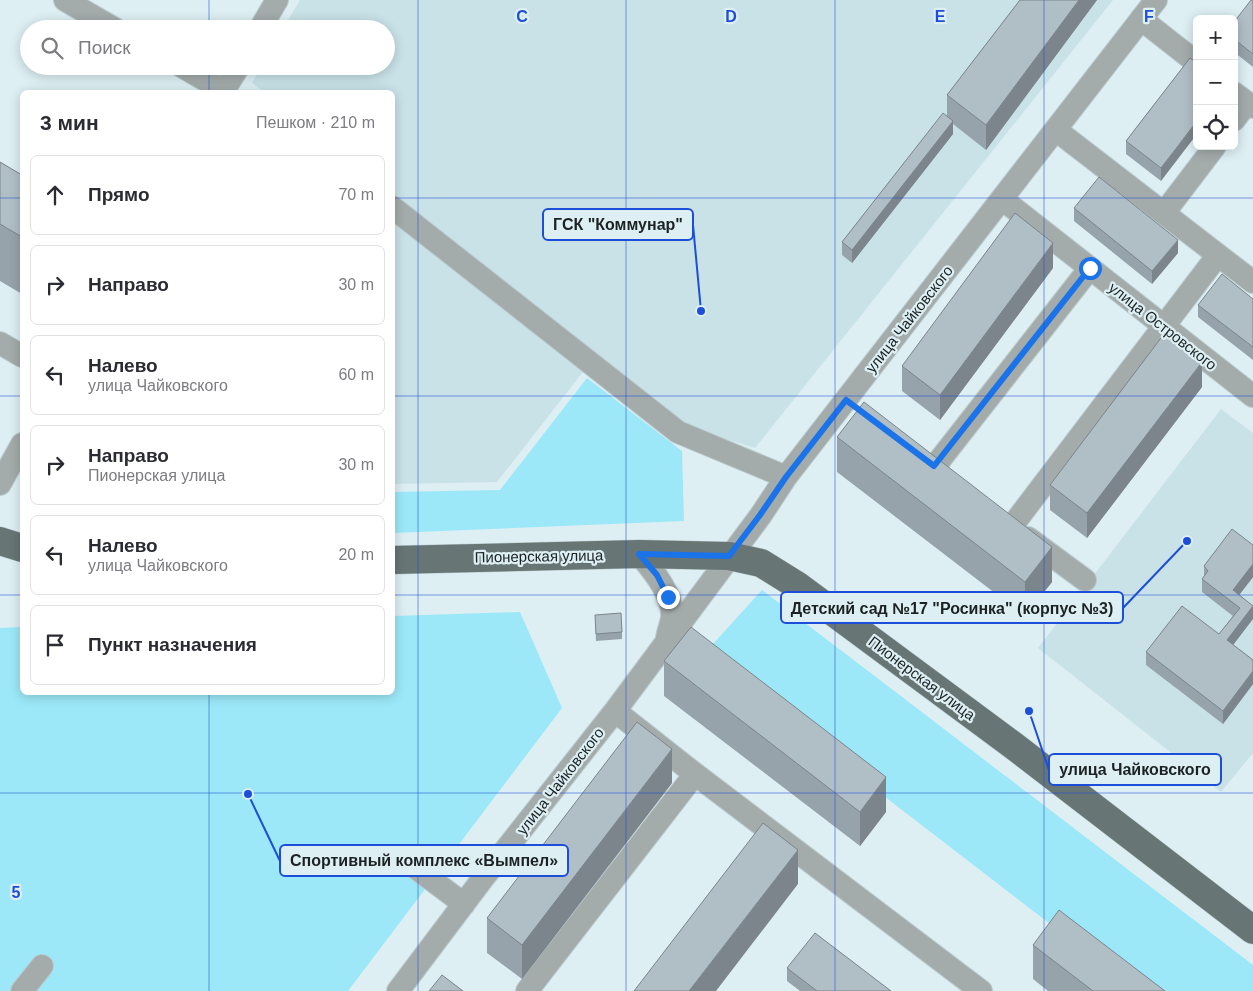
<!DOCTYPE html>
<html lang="ru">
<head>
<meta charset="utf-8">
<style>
	body { margin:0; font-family:Arial,sans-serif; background:#f7f7f7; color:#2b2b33 }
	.controls { position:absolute; right:15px; top:15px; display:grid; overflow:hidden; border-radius:8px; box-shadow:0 2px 12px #0003 }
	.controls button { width:45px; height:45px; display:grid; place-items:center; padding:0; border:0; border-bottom:1px solid #e1e1e2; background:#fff; color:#2b2b33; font:25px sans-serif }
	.stop { position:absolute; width:15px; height:15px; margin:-11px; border:4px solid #1a73e8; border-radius:50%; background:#fff }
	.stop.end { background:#1a73e8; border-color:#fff; box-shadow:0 1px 5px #0008 }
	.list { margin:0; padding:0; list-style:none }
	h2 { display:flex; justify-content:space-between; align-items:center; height:65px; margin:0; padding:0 20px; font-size:21px }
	h2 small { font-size:16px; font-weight:400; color:#7c7c81 }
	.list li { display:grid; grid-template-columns:32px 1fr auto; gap:15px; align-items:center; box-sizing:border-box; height:80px; margin:0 10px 10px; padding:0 10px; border:1px solid #e1e1e2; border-radius:8px }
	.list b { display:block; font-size:19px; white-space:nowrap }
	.list p { margin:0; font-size:16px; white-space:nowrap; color:#7c7c81 }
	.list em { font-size:16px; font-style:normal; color:#7c7c81 }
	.icon { flex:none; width:28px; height:28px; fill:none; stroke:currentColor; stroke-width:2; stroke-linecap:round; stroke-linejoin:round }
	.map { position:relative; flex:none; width:1253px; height:991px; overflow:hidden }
	.search { position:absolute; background:#fff; box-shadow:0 2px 12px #0003; left:20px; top:20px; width:375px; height:55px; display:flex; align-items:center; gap:12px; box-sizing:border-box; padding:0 18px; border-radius:28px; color:#7c7c81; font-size:19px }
	.panel { position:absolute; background:#fff; box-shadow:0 2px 12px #0003; left:20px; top:90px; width:375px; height:605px; border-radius:8px }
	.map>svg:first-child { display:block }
</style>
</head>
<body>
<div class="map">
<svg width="1253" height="991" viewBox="0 0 1253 991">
	<rect width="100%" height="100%" fill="#ddeff3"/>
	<!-- built -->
	<path fill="#c8e2e8" d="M300 0H1113L755 448 683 426 393 195 392 92H264L252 83 262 66H386V29H283Z
		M392 215 586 368 497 482 393 484Z
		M1221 409 1253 433V753L1221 792 1038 648Z"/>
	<!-- green -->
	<path fill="#9ce8f8" d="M587 378 682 451 684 521 393 533V492L500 490Z
		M762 590 1253 965V991H1137L702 656Z
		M520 612 562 708 348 991H0V628L22 627V692H392L393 616Z"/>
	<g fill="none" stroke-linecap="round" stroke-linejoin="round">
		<defs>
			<path id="minor" d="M65 0 115 29
				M1141 19 1197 63
				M260 29 277 0
				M181 66 224 91
				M223 92 239 66
				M1234 93 1253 107
				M1234 120 1247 103
				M1056 130 1253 282
				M1002 199 1253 396
				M392 207 678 432 786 477
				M1164 213 1215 146
				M0 343 22 356
				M935 466 1090 268
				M0 484 22 444
				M1012 526 1218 255
				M1028 538 1085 580
				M639 554C653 570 674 596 672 618 671 624 668 631 667 638
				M615 711 695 774 981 991
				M413 866 464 904
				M22 991 42 966
				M398 991 484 877 615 711 761 515 786 477 1156 0
				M527 991 695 774"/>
			<path id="major" d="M0 541 22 548
				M392 560 639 554 729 556 761 563 798 586 1014 746 1253 930"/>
		</defs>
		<!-- minor casing -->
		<use href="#minor" stroke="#bacace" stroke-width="24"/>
		<!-- major casing -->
		<use href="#major" stroke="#bacace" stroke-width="29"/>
		<!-- minor -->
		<use href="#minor" stroke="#a3abab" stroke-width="22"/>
		<!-- major -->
		<use href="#major" stroke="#677574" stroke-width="28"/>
	</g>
	<!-- wall -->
	<path fill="#97a3aa" d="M1020 0H1097L986 150 953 124V134L852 263 842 255V242L947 116V95Z
		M1253 0V67L1234 52V22Z
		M1190 58 1161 181 1126 154V141Z
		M0 162 22 175V294L0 281Z
		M1074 208 1178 253 1152 284 1074 221Z
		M1053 268 940 420 902 391V366Z
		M1253 299V360L1198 317V305Z
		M1202 387 1087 538 1050 510V485Z
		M837 437 1052 582 1025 616 837 472Z
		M1253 545V577L1239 595 1253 606 1233 645 1253 660V684L1223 724 1146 665V652L1219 634 1233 616 1202 592V579L1204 577V566Z
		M595 615 622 632V639L596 641Z
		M664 661 886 812 860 846 664 696Z
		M672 783 522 979 487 953V918Z
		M1033 945 1165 991H1048L1033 979Z
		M787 968 891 991H800L787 981Z"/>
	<!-- shaded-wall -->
	<path fill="#7b858b" d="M1079 0H1097L986 150V125Z
		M953 121V134L852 263V250Z
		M1197 121V134L1161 181V168Z
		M1178 240V253L1152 284V271Z
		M1053 243V268L940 420V395Z
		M1202 362V387L1087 538V513Z
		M1052 547V582L1025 616V582Z
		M1253 564V577L1233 603V590Z
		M1253 606V619L1227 653V640Z
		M1253 671V684L1223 724V711Z
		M672 749V783L522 979V945Z
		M886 777V812L860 846V812Z
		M798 850V884L716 991H689Z"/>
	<!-- building -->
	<path fill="#b0bec6" stroke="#7b858b" d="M1020 0H1079L986 125 947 95Z
		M1251 0H1253V54L1234 39V22Z
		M1190 58 1197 63V121L1161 168 1126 141Z
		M943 113 953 121 852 250 842 242Z
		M0 162 22 175V237L0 224Z
		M1099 177 1178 240 1152 271 1074 208Z
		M1015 213 1053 243 940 395 902 366Z
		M1222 274 1253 299V347L1198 305Z
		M1164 334 1202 362 1087 513 1050 485Z
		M864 402 1052 547 1025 582 837 437Z
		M1232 529 1253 545V564L1233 590 1253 606 1227 640 1253 660V671L1223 711 1146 652 1182 606 1219 634 1240 608 1202 579 1208 571 1204 566Z
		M621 613 622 632 596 634 595 615Z
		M691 627 886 777 860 812 664 661Z
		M637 722 672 749 522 945 487 918Z
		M763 823 798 850 689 991H634Z
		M1059 910 1165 991H1093L1033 945Z
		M815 933 891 991H817L787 968Z
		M442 975 463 991H429Z"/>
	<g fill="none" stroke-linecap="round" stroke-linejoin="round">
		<!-- route -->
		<path stroke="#1a73e8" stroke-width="6" d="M668 597 657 575 639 554 729 556 760 515 786 477 846 400 934 466 1090 268"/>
	</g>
	<!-- grid -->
	<path fill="none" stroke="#1d4ed8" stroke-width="1" stroke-opacity="0.55" d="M209 0V29M418 0V991M626 0V991M835 0V991M1044 0V991M209 66V92M0 198H22M392 198H1253M0 396H22M392 396H1253M0 595H22M392 595H1253M209 692V991M0 793H1253"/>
	<g text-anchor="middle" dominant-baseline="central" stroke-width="4.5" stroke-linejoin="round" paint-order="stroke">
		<!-- street labels -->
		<g font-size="15" fill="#1c2224" stroke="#ddeff3">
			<text transform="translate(909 319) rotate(-52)">улица Чайковского</text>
			<text transform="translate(1163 326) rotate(38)">улица Островского</text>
			<text transform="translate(539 556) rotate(-1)">Пионерская улица</text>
			<text transform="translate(922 678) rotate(37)">Пионерская улица</text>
			<text transform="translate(560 781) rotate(-52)">улица Чайковского</text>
		</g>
	</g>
	<g font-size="16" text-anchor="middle" font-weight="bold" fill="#1d4ed8" stroke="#ddeff3" stroke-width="4.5" stroke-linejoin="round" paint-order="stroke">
		<text x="522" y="22">C</text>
		<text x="731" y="22">D</text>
		<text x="940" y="22">E</text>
		<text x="1149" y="22">F</text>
		<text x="16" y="898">5</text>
	</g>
	<!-- callouts -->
	<path fill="none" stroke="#1d4ed8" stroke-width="2" d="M701 311L693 225M1187 541L1123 608M1029 711L1049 770M248 794L280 861"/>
	<g fill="#1d4ed8" stroke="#ddeff3" stroke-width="2">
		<circle cx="701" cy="311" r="5"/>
		<circle cx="1187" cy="541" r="5"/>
		<circle cx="1029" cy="711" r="5"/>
		<circle cx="248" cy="794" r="5"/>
	</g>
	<g fill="#ddeff3" stroke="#1d4ed8" stroke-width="2">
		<rect x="543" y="209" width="150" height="31" rx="5"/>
		<rect x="781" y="592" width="342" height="31" rx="5"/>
		<rect x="1049" y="754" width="172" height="31" rx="5"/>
		<rect x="280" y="845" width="288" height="31" rx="5"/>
	</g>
	<g font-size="16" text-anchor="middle" font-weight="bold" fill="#1c2224">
		<text x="618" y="230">ГСК "Коммунар"</text>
		<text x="952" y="614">Детский сад №17 "Росинка" (корпус №3)</text>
		<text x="1135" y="775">улица Чайковского</text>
		<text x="424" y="866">Спортивный комплекс «Вымпел»</text>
	</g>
</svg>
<div class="controls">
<button>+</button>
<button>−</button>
<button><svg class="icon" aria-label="locate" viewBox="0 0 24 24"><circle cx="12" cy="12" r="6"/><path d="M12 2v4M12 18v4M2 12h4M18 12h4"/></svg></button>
</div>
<div class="stop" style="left:1090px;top:268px"></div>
<div class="stop end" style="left:668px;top:597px"></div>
<div class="search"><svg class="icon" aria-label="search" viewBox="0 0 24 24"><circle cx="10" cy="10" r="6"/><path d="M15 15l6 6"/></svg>Поиск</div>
<section class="panel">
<h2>3 мин<small>Пешком · 210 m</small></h2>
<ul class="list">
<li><svg class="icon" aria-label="ahead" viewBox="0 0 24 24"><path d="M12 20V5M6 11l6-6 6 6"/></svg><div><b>Прямо</b></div><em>70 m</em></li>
<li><svg class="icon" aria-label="right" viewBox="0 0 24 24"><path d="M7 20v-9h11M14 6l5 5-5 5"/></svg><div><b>Направо</b></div><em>30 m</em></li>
<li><svg class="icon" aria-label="left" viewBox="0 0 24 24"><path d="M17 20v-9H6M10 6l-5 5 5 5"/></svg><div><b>Налево</b><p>улица Чайковского</p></div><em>60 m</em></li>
<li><svg class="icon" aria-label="right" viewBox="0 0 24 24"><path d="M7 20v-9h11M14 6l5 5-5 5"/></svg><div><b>Направо</b><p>Пионерская улица</p></div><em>30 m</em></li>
<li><svg class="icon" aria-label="left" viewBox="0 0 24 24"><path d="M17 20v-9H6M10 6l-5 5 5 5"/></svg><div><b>Налево</b><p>улица Чайковского</p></div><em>20 m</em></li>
<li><svg class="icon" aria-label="arrive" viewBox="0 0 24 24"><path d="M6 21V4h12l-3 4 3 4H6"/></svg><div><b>Пункт назначения</b></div></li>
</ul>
</section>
</div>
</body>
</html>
